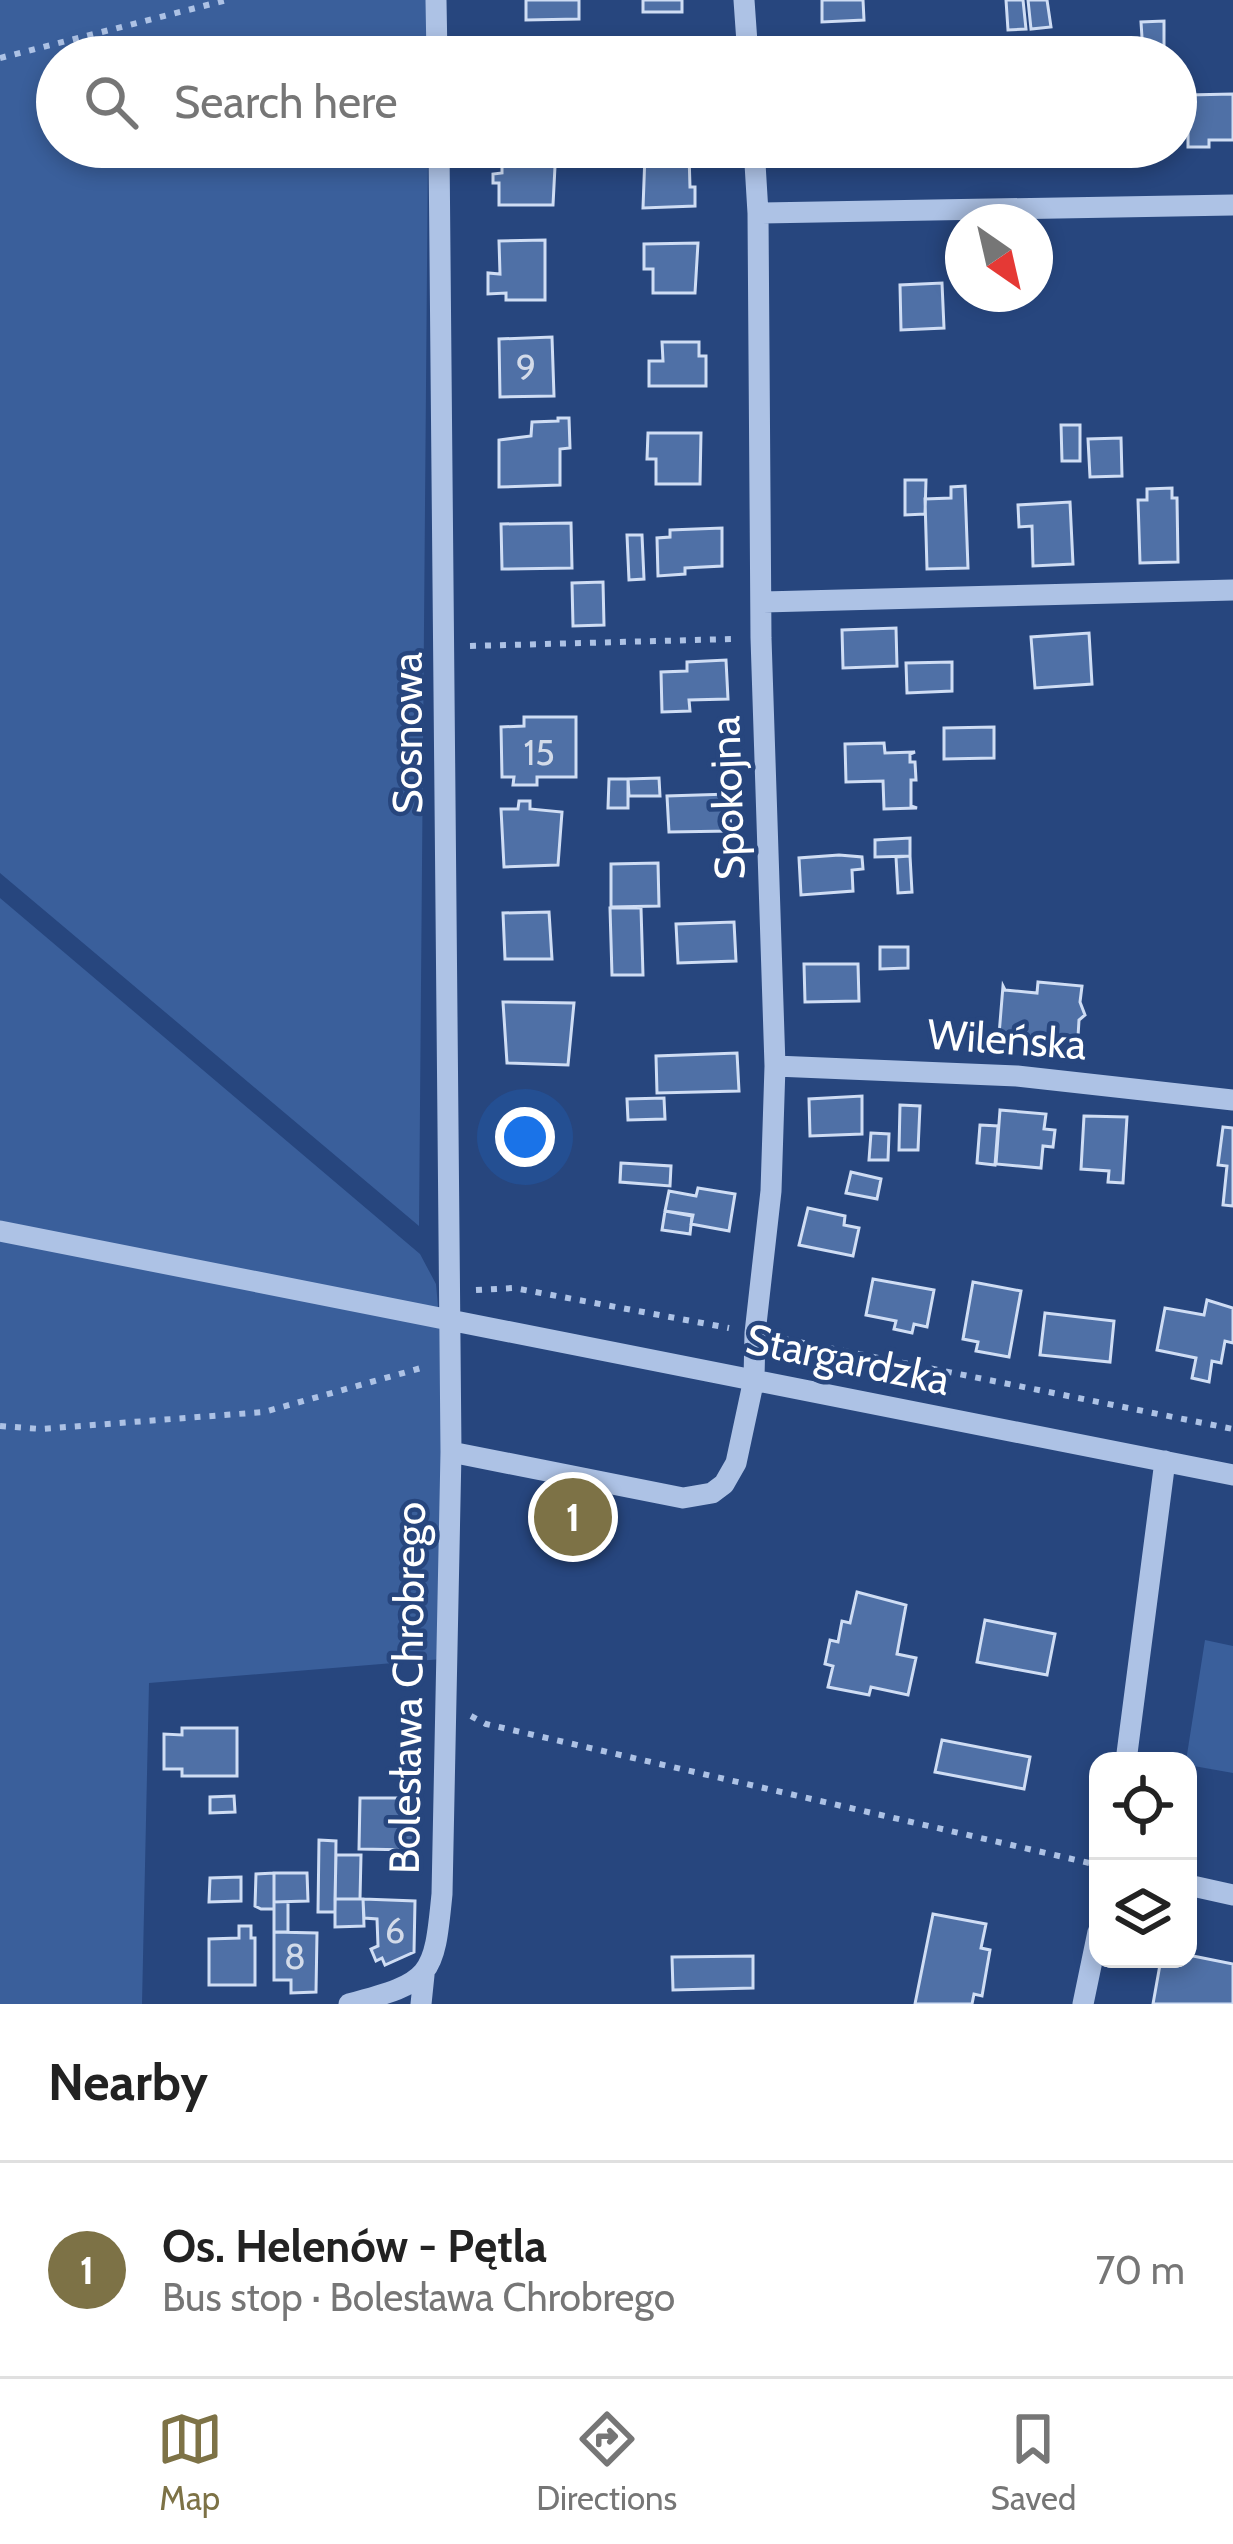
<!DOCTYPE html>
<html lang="en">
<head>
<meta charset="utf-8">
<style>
	body { margin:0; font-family:Cabin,sans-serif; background:#f6f6f6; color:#222 }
	.controls { position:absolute; right:36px; bottom:36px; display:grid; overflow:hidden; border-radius:24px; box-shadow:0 6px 18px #0003 }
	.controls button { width:108px; height:108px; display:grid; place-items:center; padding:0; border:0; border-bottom:3px solid #e0e0e0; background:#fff; color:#222; font:60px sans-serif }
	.compass { position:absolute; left:945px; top:204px; width:108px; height:108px; border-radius:50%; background:#fff; box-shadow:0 6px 18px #0003; rotate:146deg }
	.you { position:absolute; left:525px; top:1137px; width:42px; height:42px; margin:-30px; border:9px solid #fff; border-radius:50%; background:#1a73e8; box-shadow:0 0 0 18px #1a73e833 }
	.badge { display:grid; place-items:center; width:78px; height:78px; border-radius:50%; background:#7d7246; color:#fff; font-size:39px; font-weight:700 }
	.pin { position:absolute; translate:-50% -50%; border:6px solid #fff; box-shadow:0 3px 12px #0006 }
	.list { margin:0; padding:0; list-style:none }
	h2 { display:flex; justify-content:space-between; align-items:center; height:156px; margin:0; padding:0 48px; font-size:51px }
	h2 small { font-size:39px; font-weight:400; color:#767676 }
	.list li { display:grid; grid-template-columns:78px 1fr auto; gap:36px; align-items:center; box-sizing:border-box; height:216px; padding:0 48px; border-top:3px solid #e0e0e0 }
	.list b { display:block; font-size:45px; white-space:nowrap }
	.list p { margin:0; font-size:39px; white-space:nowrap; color:#767676 }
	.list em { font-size:39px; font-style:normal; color:#767676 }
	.icon { flex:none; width:66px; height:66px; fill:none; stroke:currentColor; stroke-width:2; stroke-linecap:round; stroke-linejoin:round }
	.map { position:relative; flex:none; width:1233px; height:2004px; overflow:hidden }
	.search { position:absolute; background:#fff; box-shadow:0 6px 18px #0003; left:36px; right:36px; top:36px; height:132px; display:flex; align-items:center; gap:30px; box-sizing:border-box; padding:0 42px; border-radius:66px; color:#767676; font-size:45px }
	.sheet { height:372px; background:#fff }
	nav { display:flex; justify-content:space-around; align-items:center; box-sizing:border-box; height:168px; border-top:3px solid #e0e0e0; background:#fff; font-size:33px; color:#767676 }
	nav a { display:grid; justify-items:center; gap:6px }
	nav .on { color:#7d7246 }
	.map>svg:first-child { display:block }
</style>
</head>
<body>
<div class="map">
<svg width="1233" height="2004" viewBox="0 0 1233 2004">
	<rect width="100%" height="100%" fill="#27467e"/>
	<!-- green -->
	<path fill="#3a5f9b" d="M0 0H430L429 57H57V147H428L419 1226 0 873Z
		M0 898 420 1254 436 1284 451 1452 442 1659 149 1683 142 2004H0Z
		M1205 1640 1233 1646V1773L1188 1765 1186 1761Z"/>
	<!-- building -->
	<path fill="#4f70a6" stroke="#cfddf4" stroke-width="3" d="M526 0H579V19L526 20Z
		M643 0H682V12H643Z
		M822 0H863L864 20 822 22Z
		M1006 0H1023L1026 29 1008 30Z
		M1028 0H1047L1051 27 1031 29Z
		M1164 21V53H1143L1141 22Z
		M514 45H526L527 52 562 53V57H499V53L514 52Z
		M1233 94V140H1209V147H1188V95Z
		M502 147H556L553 205H499V183H493V174L502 173Z
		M600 147H638V159H600Z
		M689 154 690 187H695V206L643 208 645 155Z
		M545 240V300H506V293L488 294V273L500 274 499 241Z
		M698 243 695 293H653V269H644V244Z
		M942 283 944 328 901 330 900 285Z
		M552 337 554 396 500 397 499 339Z
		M662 342H699V356H706V386H649V361H663Z
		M558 418H569L570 448 560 449V485L499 487V440L531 436 532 422 558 421Z
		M1061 425H1080V461H1062Z
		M648 433H701L700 484H656V459H647Z
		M1121 438 1122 476 1090 477 1088 439Z
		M905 480H926L925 514 905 515Z
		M965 486 968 568 927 569 925 499 951 498V487Z
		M1172 488V498H1177L1178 562 1140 563 1138 500H1147V489Z
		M1070 502 1073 564 1033 566 1032 526 1019 527 1018 505Z
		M571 523 572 568 502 569 501 524Z
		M722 528V566L685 568V574L658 576 657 538 670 537V530Z
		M627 535H642L644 579 629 580Z
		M603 582 604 625 573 626 572 583Z
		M896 628 897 666 843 668 842 630Z
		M1089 633 1092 684 1035 688 1031 637Z
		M726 660 728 699 689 700 690 711 662 712 661 672 687 671V662Z
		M952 662V691L907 693 906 663Z
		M524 717H576V777H537V785H513L514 777H502L501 727 524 726Z
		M994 727V758L944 759V728Z
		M884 743 885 753 915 752 910 754V762H915L916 780H911V806L917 808 884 809 883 781 846 782 845 744Z
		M659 778 660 796H629L628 779Z
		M609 779H628V808H608Z
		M729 794 731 831 669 832 667 796Z
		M519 801H530V809L562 812 558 865 504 867 501 809H518Z
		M910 838V856L875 857V840Z
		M839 855 862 857 863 869 852 870 853 891 801 895 799 858Z
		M910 856 912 892 898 893 896 857Z
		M658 863 659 906 611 907V864Z
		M610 908H641L643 975H612Z
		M549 912 552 959H505L503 913Z
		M734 922 736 961 678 963 676 924Z
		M880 947H908V968L880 969Z
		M804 964H858L859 1001 805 1002Z
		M1038 982 1082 986 1080 1002 1085 1015 1079 1020 1078 1037 999 1035 1003 986 1005 990 1037 993Z
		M503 1002 574 1003 568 1065 507 1063Z
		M737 1053 739 1091 657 1093 656 1056Z
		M862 1096V1134L810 1136 809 1099Z
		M664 1098 665 1119 628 1120 627 1099Z
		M900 1105 920 1106 918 1150H899Z
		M1000 1110 1046 1114 1044 1129 1055 1130 1053 1147 1043 1146 1041 1168 996 1164Z
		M1084 1116 1127 1117 1123 1183 1108 1182 1109 1171 1081 1169Z
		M980 1125 998 1126 995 1165 977 1163Z
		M1223 1127 1233 1128V1206L1223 1205 1227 1166 1218 1165Z
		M871 1133 889 1134 888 1160H869Z
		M621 1163 671 1166 670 1186 620 1182Z
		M851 1172 881 1179 877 1199 846 1193Z
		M698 1188 735 1194 729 1231 691 1224 693 1215 665 1211 669 1191 696 1196Z
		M808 1208 845 1216 844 1225 859 1228 853 1256 799 1245Z
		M665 1211 692 1216 690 1234 662 1230Z
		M873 1279 934 1290 927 1327 914 1324 912 1333 894 1329 896 1321 866 1315Z
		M973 1282 1021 1291 1009 1357 976 1351 978 1342 963 1339Z
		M1207 1300 1233 1308V1343L1225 1341 1221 1363 1212 1361 1209 1382 1192 1378 1196 1358 1157 1350 1165 1308 1204 1315Z
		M1045 1313 1114 1321 1110 1362 1040 1355Z
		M857 1592 906 1605 897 1654 916 1658 908 1695 871 1687 869 1695 828 1687 833 1666 825 1664 830 1640 838 1642 842 1621 850 1623Z
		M985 1620 1055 1634 1047 1675 977 1662Z
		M182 1728H237V1776H182V1769H164V1734L182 1735Z
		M942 1740 1030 1757 1024 1789 935 1772Z
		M234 1796 235 1812 210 1813V1797Z
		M360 1798H414V1850L359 1849Z
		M319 1840 336 1841 335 1912H318Z
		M336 1855H361L360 1899H335Z
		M274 1873H307L308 1901 274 1902Z
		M274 1873V1909H261L255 1906 256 1874Z
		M241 1877V1901L209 1902 210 1878Z
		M335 1899H363L364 1926 335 1927Z
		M363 1899 415 1901 414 1952 385 1965 382 1958 376 1961 371 1949 378 1946 377 1919 364 1918Z
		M274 1902H288V1932H274Z
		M933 1914 986 1924 981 1948 990 1950 982 1996 974 1994 972 2004H915Z
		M239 1926H251V1938H255V1985H209V1939L239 1938Z
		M274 1932 317 1933 316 1992 291 1993V1980H274Z
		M1188 1955 1233 1964V2004H1153L1161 1959H1188Z
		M753 1956V1988L673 1990 672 1957Z"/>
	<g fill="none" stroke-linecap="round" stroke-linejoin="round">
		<!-- path -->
		<path stroke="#adc2e5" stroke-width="6" stroke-dasharray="6 9" stroke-linecap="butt" d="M0 58 227 0
			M470 646 733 639
			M476 1290 514 1288 729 1328
			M784 1339 1233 1429
			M0 1426 41 1429 264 1412 421 1368
			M471 1716 486 1724 1098 1865"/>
		<!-- minor -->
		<path stroke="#adc2e5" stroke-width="21" d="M436 0 437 57
			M744 0 748 57
			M758 213 1233 205
			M763 602 1233 590
			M775 1066 1017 1076 1233 1100
			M0 1231 1233 1475
			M451 1452 683 1498 712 1493 724 1484 736 1463 754 1379 755 1333 771 1191 775 1066 761 638 758 213 754 147
			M1126 1761 1165 1461
			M1188 1885 1233 1895
			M349 2004C432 1982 434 1977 442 1894L451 1452 439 147
			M421 2004 424 1975
			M1083 2004 1098 1932"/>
	</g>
	<g text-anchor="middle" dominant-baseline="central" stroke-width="9" stroke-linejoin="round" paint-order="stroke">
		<!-- number labels -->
		<g font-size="36" fill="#d3dbe9">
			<text x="526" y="367">9</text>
			<text x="539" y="752">15</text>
			<text x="395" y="1930">6</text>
			<text x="295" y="1956">8</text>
		</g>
		<!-- street labels -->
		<g font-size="42" fill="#fff" stroke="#27467e">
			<text transform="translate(407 733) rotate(-90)">Sosnowa</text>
			<text transform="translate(727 798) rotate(-92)">Spokojna</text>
			<text transform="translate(1007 1039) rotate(4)">Wileńska</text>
			<text transform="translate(848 1359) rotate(12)">Stargardzka</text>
			<text transform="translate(407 1688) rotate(-89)">Bolesława Chrobrego</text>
		</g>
	</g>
</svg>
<div class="controls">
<button><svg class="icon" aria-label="locate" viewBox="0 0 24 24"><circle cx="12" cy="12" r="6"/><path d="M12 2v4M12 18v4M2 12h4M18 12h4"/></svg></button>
<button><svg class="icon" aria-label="layers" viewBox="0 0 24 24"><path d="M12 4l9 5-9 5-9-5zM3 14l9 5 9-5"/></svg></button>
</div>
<svg class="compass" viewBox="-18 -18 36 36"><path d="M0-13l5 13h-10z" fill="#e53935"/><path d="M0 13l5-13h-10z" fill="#767676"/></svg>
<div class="you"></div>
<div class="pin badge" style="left:573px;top:1517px">1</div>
<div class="search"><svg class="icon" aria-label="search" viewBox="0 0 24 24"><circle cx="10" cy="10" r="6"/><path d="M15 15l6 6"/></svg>Search here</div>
</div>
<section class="sheet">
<h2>Nearby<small></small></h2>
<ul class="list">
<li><span class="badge">1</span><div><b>Os. Helenów - Pętla</b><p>Bus stop · Bolesława Chrobrego</p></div><em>70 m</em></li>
</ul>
</section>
<nav>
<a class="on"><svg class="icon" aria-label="map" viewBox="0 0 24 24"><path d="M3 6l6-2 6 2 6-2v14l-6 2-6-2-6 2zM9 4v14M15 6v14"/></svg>Map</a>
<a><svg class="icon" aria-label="directions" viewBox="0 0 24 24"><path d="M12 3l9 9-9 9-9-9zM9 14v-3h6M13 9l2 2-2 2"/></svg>Directions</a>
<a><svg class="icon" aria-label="saved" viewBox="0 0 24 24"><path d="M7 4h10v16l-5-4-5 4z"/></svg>Saved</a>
</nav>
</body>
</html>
